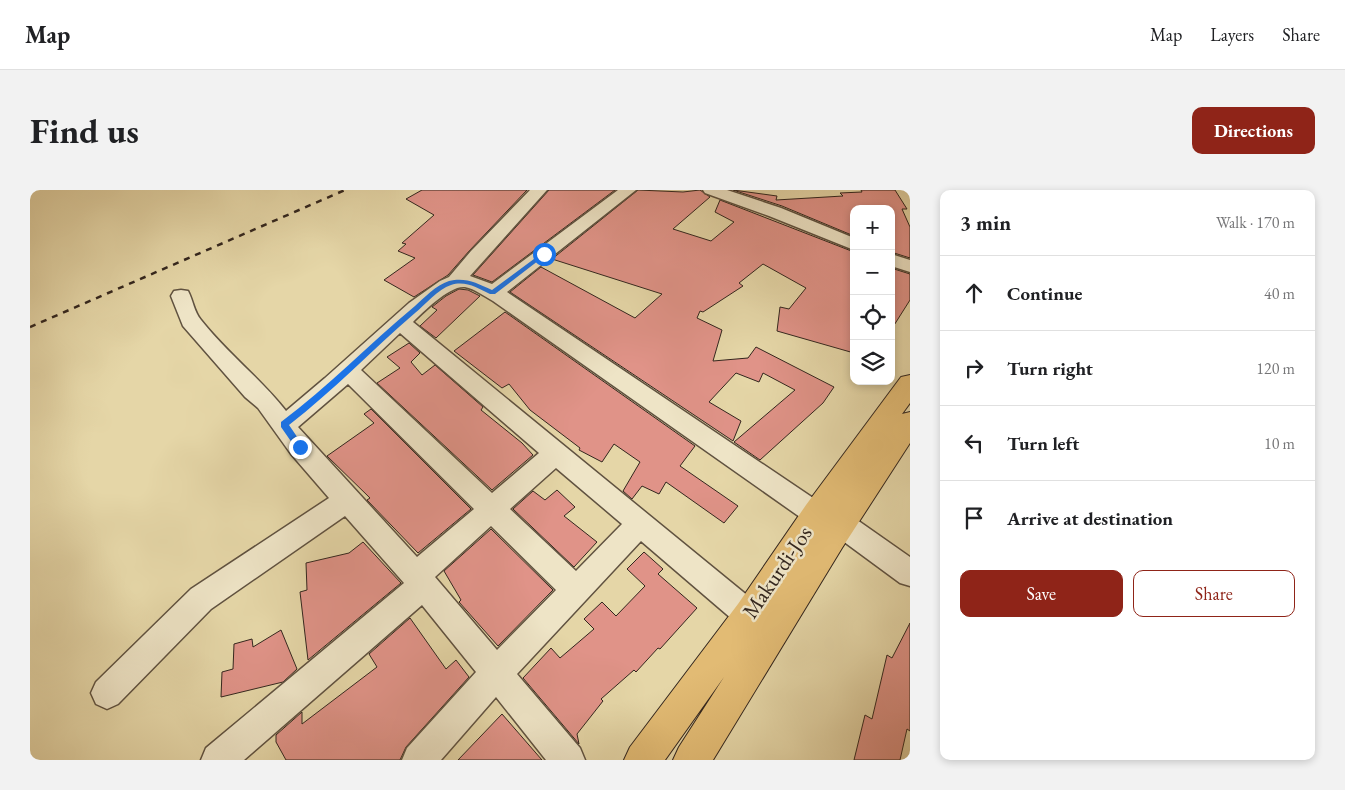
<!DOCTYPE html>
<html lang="en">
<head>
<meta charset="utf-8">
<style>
	body { margin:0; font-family:"EB Garamond",serif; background:#f2f2f2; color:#202124 }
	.controls { position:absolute; right:15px; top:15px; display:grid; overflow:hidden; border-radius:10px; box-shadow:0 2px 8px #0003 }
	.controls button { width:45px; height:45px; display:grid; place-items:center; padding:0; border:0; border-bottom:1px solid #e0e0e0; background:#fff; color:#202124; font:25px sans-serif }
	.stop { position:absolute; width:15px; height:15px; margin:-11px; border:4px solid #1a73e8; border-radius:50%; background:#fff }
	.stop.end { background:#1a73e8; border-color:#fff; box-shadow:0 1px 5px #0008 }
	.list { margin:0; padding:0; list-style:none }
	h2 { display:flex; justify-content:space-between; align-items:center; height:65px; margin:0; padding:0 20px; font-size:21px }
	h2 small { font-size:16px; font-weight:400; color:#757577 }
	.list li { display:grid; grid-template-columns:32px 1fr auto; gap:15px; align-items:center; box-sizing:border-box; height:75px; padding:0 20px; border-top:1px solid #e0e0e0 }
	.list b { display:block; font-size:19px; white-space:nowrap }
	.list em { font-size:16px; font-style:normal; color:#757577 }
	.actions { display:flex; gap:10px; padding:15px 20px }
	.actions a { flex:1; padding:11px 0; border:1px solid #8f2418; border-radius:10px; text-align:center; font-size:18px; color:#8f2418 }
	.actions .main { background:#8f2418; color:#fff }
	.icon { flex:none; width:28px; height:28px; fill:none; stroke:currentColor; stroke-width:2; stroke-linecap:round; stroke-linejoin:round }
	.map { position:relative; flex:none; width:880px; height:570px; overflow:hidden; border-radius:10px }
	header { display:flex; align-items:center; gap:30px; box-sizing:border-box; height:70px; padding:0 25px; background:#fff; border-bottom:1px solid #e0e0e0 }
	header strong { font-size:24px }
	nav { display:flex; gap:28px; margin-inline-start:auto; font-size:18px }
	.intro { display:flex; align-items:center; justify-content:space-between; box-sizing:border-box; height:120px; padding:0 30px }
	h1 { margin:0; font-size:35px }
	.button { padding:12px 22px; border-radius:10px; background:#8f2418; color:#fff; font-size:18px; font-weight:700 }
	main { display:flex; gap:30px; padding:0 30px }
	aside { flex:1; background:#fff; border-radius:10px; box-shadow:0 2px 8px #0003 }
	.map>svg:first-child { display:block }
</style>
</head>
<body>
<header>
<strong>Map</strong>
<nav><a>Map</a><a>Layers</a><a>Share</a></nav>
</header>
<div class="intro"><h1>Find us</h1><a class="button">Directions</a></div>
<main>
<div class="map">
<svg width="880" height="570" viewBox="0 0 880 570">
	<rect width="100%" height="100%" fill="#e5d6a7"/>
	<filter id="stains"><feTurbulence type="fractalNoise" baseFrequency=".004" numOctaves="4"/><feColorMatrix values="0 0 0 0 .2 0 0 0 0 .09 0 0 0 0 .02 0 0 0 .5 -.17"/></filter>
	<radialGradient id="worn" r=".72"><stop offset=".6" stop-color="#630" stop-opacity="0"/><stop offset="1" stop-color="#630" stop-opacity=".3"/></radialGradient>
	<!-- building -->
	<path fill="#e09388" stroke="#33261e" d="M392 0H497L440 60 418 85 384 107 354 90 385 68 368 61 376 54 372 53 404 25 376 9Z
		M519 0H585L462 92 443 85Z
		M608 0 653 2 670 0 680 7 643 39 681 51 704 32 685 22 690 10 824 62V163L747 141 750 117 759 119 776 98 733 74 709 93 713 96 673 122 670 121 667 128 692 140 683 171 718 168 726 157 804 197 793 213 730 270 704 252 765 200 733 183 729 192 706 183 679 212 711 231 703 251 480 102 511 77 605 128 632 104 522 69Z
		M703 0 747 6 746 10 813 6 810 3 832 2 831 0H865L877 19H872L880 37V68L861 62V19L824 18V46L752 16Z
		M861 78 880 84V110L861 140Z
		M429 99 438 100 450 106 406 148 390 136 407 120 402 117 416 106Z
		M475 122 665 256 650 276 708 316 694 333 636 292 629 304 612 296 602 309 593 301 610 272 584 254 572 272 549 260 550 258 500 220 479 194 472 198 424 161Z
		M379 153 390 163 381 172 392 185 405 175 453 217 451 220 492 253 503 265 462 300 347 193 370 178 357 167Z
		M341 219 441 319 388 363 337 310 340 308 297 266 344 233 334 224Z
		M527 300 545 317 534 326 567 352 544 377 483 319 503 301 515 310Z
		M461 339 523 400 468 456 429 412 431 410 414 381Z
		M333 352 371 393 278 470 270 402 277 400 276 373 319 363Z
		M614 362 633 379 628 384 667 418 630 459 628 458 606 482 604 480 571 509 573 511 547 544 549 554 493 488 521 458 530 468 564 439 554 429 572 412 586 426 615 396 597 379Z
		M380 428 416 479 426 470 439 487 376 557 370 570H256L246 552V545L272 522V534L347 477 339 464Z
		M880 433V541L877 539 870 570H824L835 525 842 529 857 465 862 468Z
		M251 440 267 479 253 492 191 507 192 482 203 479 204 454 222 449 223 457Z
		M472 524 512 570H428Z"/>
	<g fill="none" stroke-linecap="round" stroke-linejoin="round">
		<defs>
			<path id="minor" d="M500 0H517L440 86 462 94 588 0H606L477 102 795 316 799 324 795 332 786 336 777 332 463 111C454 106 445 99 435 97 420 95 393 122 383 132L729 415 734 425 729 435 719 440 709 435 611 351 487 484 550 558 555 570H516L466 507 411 570H372L377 558 446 482 392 415 214 570H171L176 558 374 393 315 326 181 419 88 514 77 519 66 514 61 503 66 492 161 399 299 308 261 264 228 218 215 207 153 136 141 106 144 101 151 100 158 101C163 110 164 122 171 130 196 162 230 188 256 221L295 188 379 113 410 91 419 87 441 61ZM370 143 509 263 462 303 331 180ZM318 194 444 319 387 367 268 237ZM526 278 592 334 546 381 480 319ZM461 336 526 400 467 460 405 387Z
				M673 0H697L751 18 824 48V60L739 26 675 3Z
				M861 64 880 70V82L861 76Z
				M811 322 820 325 880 367V396L870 393 802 343 798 334 802 325Z"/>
			<path id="highway" d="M880 185V213L872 224 880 222V253L812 358 683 570H643L649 557 694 487 635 570H594L600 557 708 414 776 315 871 187Z"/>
		</defs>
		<!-- minor casing -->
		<use href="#minor" stroke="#605240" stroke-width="3"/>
		<!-- highway casing -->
		<use href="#highway" stroke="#33261e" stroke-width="2"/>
		<!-- minor -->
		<use href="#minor" fill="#eee4c6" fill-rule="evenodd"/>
		<!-- highway -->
		<use href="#highway" fill="#e2bb74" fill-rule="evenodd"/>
		<!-- rail -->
		<path stroke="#33261e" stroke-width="2.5" stroke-dasharray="6 6" stroke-linecap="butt" d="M0 137 315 0"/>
	</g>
	<!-- route -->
	<path fill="#1a73e8" d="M512 63 517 64 465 104H460C448 98 435 90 421 95 408 99 395 115 385 123 342 160 303 201 259 235L274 257 270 260H267L251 237V232C298 197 339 154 385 116 394 108 406 95 419 91 435 87 447 93 462 100Z"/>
	<g text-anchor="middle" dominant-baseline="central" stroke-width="5" stroke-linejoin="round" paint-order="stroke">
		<!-- street labels -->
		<g font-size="22" fill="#33261e" stroke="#eee4c6">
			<text transform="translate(747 382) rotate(-56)">Makurdi-Jos</text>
		</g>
	</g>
	<rect width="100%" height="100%" filter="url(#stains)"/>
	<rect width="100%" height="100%" fill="url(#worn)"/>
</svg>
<div class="controls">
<button>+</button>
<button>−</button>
<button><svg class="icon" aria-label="locate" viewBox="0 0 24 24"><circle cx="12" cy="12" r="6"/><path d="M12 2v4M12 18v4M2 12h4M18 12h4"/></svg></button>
<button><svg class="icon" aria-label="layers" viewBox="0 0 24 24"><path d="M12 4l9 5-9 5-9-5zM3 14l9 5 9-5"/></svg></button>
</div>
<div class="stop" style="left:514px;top:64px"></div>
<div class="stop end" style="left:270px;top:257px"></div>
</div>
<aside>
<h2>3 min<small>Walk · 170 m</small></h2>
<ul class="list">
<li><svg class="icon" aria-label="ahead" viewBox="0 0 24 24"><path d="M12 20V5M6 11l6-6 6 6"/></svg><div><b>Continue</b></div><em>40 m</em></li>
<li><svg class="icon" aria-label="right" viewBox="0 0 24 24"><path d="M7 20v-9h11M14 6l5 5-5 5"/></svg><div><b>Turn right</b></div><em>120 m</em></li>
<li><svg class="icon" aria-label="left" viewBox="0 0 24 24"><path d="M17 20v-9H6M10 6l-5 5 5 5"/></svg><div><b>Turn left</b></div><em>10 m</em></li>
<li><svg class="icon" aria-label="arrive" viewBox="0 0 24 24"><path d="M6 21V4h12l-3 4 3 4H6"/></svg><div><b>Arrive at destination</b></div></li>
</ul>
<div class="actions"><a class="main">Save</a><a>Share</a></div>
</aside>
</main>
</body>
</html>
